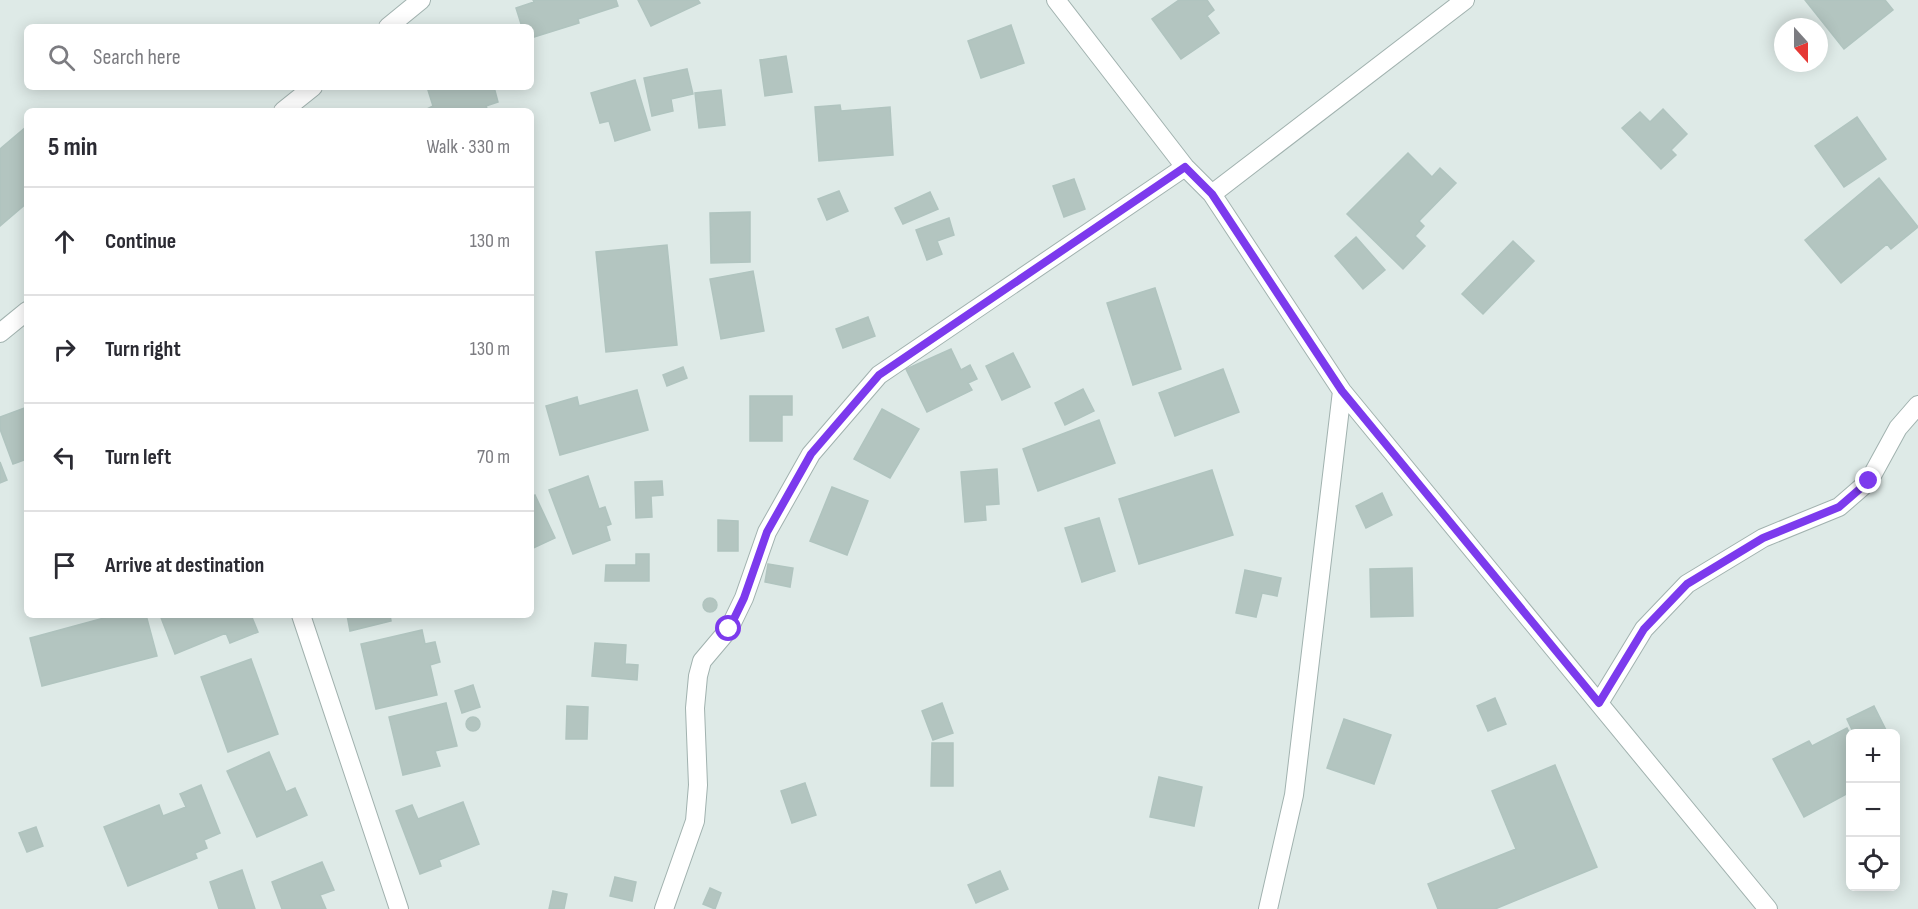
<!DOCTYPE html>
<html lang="en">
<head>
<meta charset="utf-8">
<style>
	body { margin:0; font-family:"Sofia Sans Condensed",sans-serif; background:#f7f7f7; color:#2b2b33 }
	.controls { position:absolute; right:18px; bottom:18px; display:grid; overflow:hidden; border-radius:9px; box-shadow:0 3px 15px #0003 }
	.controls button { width:54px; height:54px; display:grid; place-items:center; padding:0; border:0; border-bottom:2px solid #e1e1e2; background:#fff; color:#2b2b33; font:30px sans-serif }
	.compass { position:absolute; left:1774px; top:18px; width:54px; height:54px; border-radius:50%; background:#fff; box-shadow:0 3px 15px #0003; rotate:159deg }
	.stop { position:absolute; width:18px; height:18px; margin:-14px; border:4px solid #7c3aed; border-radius:50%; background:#fff }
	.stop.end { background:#7c3aed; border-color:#fff; box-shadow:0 2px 6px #0008 }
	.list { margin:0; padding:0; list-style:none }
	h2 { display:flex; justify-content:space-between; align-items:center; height:78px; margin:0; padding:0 24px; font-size:26px }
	h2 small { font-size:20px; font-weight:400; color:#7c7c81 }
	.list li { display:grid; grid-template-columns:39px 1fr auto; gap:18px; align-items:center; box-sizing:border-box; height:108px; padding:0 24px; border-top:2px solid #e1e1e2 }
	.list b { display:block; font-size:22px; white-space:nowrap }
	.list em { font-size:20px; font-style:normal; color:#7c7c81 }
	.icon { flex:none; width:33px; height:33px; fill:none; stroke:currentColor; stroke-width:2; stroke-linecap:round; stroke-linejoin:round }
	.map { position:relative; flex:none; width:1918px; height:909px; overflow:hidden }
	.search { position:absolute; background:#fff; box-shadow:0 3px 15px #0003; left:24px; top:24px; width:510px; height:66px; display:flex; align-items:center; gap:15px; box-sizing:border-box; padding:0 21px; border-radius:9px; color:#7c7c81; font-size:22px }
	.panel { position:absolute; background:#fff; box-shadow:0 3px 15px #0003; left:24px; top:108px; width:510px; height:510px; border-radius:9px }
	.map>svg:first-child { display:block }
</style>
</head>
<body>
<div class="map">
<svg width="1918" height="909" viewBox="0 0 1918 909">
	<rect width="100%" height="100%" fill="#deeae7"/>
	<!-- building -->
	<path fill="#b3c5c0" stroke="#b0c4bf" stroke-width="1.5" d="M533 0H616L618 6 578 19 579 23 531 38V27H522L516 8 534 2Z
		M638 0H698L700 3 651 26Z
		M1179 0H1207L1214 10 1207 16 1219 33 1181 59 1152 19Z
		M1805 0H1885L1893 10 1844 49Z
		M1011 25 1024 63 981 78 968 41Z
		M786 56 792 92 765 96 760 60Z
		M687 69 693 94 671 99 673 111 652 116 644 78Z
		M635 80 650 130 615 141 609 121 600 123 591 93Z
		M427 87H494L498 102 486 106 488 111H423L433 106Z
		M721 90 725 125 699 128 695 93Z
		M840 105 841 111 890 107 893 155 819 161 815 107Z
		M1663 109 1687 134 1671 150 1676 155 1661 169 1622 128 1640 112 1650 122Z
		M1857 117 1886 159 1844 187 1815 146Z
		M27 126V203L0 226V149Z
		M1408 153 1432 177 1440 168 1456 183 1419 221 1424 226 1415 236 1425 246 1403 269 1347 214Z
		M1879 178 1918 227 1891 249 1887 244 1841 283 1805 240Z
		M1074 179 1085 209 1064 217 1053 186Z
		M839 191 848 211 827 220 818 199Z
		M930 192 938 209 903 224 895 208Z
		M750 212V262L711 263 710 213Z
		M949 218 954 235 937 241 942 254 927 260 916 230Z
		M1356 237 1385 270 1363 289 1335 256Z
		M1513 241 1534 261 1483 314 1462 294Z
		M667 245 677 345 606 352 596 252Z
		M753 271 764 331 721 339 710 279Z
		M1155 288 1181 369 1133 385 1107 303Z
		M868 317 875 336 843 348 836 329Z
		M951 349 961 370 970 365 977 379 968 383 972 390 927 412 906 369Z
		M1013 353 1030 387 1002 400 986 366Z
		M683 367 687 378 667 386 663 375Z
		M1223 369 1239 412 1175 436 1159 393Z
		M1083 389 1094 411 1065 425 1055 403Z
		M637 390 648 430 560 455 546 406 577 397 579 406Z
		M750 396H792V415H782V441H750Z
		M27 407V459L13 464 0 429V417Z
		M882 409 919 429 890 478 854 459Z
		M1099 420 1115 463 1038 491 1023 449Z
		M0 462 7 480 0 483Z
		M997 469 999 504 985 505 986 520 965 522 961 472Z
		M1212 470 1233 535 1139 564 1119 499Z
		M588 476 599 509 605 507 611 524 606 526 610 540 573 554 549 490Z
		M662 481 663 495 651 496 652 517 636 518 635 482Z
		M832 487 868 501 847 555 810 541Z
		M1382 493 1392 515 1366 528 1356 506Z
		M535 495 555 538 531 549V497Z
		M1099 518 1115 571 1082 582 1065 528Z
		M718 520 738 521V551H718Z
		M636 554H649V581H605L606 565H636Z
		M768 564 793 568 790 587 765 582Z
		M1412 568 1413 616 1371 617 1370 569Z
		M1245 570 1281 578 1277 596 1262 593 1256 617 1236 613Z
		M703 605a7 7 0 1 1 14 0a7 7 0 1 1-14 0Z
		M115 615H146L157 656 42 686 30 638Z
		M160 615H251L258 632 230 643 226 633 175 654Z
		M347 615H390L391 621 350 631Z
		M422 630 425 644 435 642 440 662 430 665 437 695 376 709 361 644Z
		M595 643 626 645 625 664 638 665 637 680 592 676Z
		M251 659 278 734 228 752 201 677Z
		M473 685 480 707 462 713 455 691Z
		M1495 698 1506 724 1488 731 1477 706Z
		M446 703 457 746 435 751 440 766 403 775 389 717Z
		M942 703 953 733 933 740 922 711Z
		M567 706 588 707 587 739H566Z
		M1874 706 1888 734H1854L1847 719Z
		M466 724a7 7 0 1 1 14 0a7 7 0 1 1-14 0Z
		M1344 719 1391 735 1374 784 1327 768Z
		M1847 728 1850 734V792L1804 817 1773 759 1809 741 1812 746Z
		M932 743H953V786H931Z
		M269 752 286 792 295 788 307 815 257 837 227 771Z
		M1555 765 1597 867 1495 909H1438L1428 884 1516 849 1492 791Z
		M1159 777 1202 787 1194 826 1150 817Z
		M805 783 816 815 792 823 781 791Z
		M201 785 220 833 204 840 207 848 195 853 197 858 128 886 104 827 159 805 163 816 186 807 180 794Z
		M463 802 479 844 439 860 441 866 420 874 396 811 412 805 418 819Z
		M36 827 43 846 27 852 19 833Z
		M322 862 334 890 320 895 326 909H282L272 882Z
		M242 870 255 909H219L210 882Z
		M1000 871 1008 889 976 903 968 885Z
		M615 877 636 882 632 901 610 896Z
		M710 888 721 893 715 909 703 904Z
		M553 891 567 894 564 909H549Z"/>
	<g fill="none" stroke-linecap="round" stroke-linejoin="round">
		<defs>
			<path id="minor" d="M1056 0 1185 167 1212 194 1342 391 1768 909
				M388 27 421 0
				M283 111 313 87
				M1212 194 1465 0
				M0 333 27 311
				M301 615 399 909
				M1599 703 1644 629 1687 584 1763 538 1839 507 1869 481 1898 428 1918 405
				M664 909 695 821 698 785 695 708 698 676 702 661 729 629 744 598 767 532 811 454 879 375 1185 167
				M1268 909 1294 795 1342 391"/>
		</defs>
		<!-- minor casing -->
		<use href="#minor" stroke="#a1b2af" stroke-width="20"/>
		<!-- minor -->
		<use href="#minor" stroke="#fff" stroke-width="18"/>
	</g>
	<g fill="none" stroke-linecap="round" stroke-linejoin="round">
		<!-- route -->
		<path stroke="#7c3aed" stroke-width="8" d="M729 629 744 598 767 532 811 454 879 375 1185 167 1212 194 1342 391 1599 703 1644 629 1687 584 1763 538 1839 507 1869 481"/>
	</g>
</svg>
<div class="controls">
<button>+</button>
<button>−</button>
<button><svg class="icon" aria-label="locate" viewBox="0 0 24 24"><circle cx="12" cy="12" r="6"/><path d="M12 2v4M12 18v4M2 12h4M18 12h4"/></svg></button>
</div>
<svg class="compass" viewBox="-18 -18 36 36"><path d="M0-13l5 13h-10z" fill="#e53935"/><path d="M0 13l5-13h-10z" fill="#7c7c81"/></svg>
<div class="stop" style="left:729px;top:629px"></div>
<div class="stop end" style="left:1869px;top:481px"></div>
<div class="search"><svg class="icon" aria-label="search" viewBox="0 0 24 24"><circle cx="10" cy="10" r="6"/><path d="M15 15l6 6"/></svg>Search here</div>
<section class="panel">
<h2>5 min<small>Walk · 330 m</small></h2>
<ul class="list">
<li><svg class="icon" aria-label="ahead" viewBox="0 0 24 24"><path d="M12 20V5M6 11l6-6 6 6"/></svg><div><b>Continue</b></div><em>130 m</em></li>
<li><svg class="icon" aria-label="right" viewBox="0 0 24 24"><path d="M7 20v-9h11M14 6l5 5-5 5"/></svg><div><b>Turn right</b></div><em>130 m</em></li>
<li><svg class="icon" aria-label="left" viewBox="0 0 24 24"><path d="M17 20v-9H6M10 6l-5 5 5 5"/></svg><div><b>Turn left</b></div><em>70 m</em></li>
<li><svg class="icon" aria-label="arrive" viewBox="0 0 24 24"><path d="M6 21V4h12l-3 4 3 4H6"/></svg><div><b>Arrive at destination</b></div></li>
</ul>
</section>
</div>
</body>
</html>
